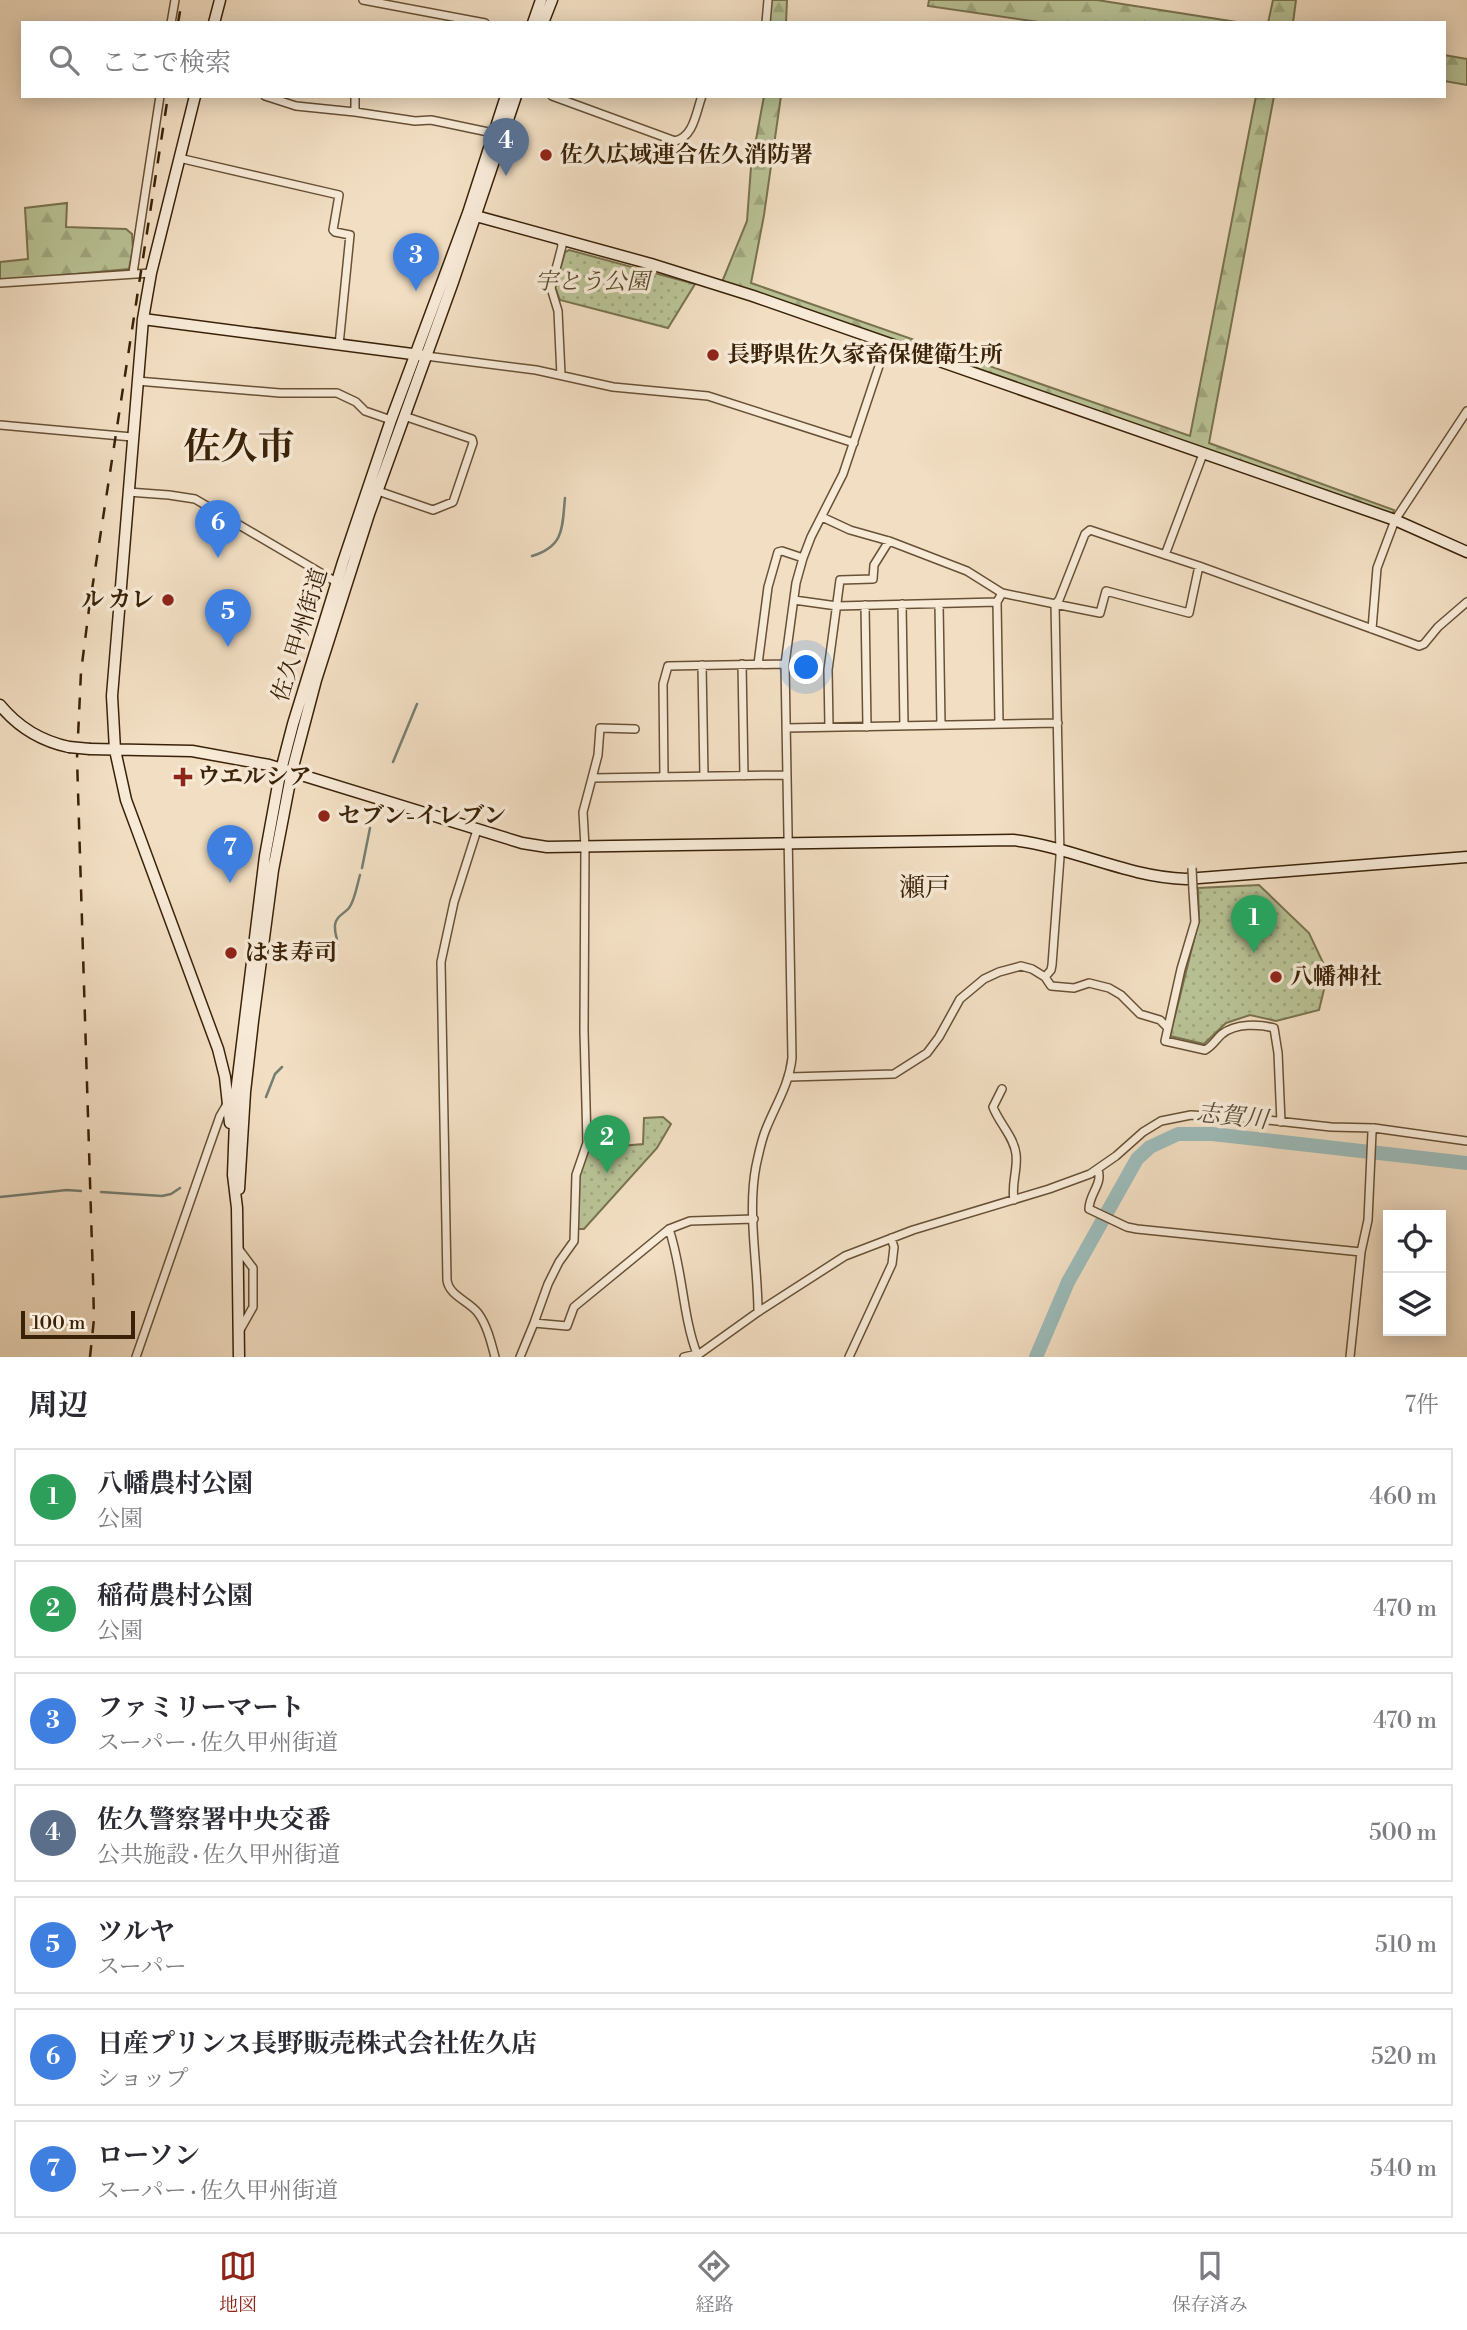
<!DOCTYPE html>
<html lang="ja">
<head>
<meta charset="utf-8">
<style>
	body { margin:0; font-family:"Libre Bodoni","Noto Serif JP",serif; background:#f2f2f3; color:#2b2b33 }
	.controls { position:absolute; right:21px; bottom:21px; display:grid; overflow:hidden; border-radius:0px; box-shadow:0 4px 18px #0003 }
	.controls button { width:63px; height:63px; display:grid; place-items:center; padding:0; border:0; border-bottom:2px solid #e1e1e2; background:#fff; color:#2b2b33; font:35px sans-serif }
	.scale { position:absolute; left:21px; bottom:18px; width:114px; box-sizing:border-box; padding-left:7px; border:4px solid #3a2208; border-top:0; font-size:19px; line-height:24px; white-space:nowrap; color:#3a2208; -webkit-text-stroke:5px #f7ead7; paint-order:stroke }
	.you { position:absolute; left:807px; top:668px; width:24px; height:24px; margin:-18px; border:5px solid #fff; border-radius:50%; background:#1a73e8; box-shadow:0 0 0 10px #1a73e833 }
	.badge { display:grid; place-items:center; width:46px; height:46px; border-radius:50%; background:#8f2418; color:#fff; font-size:23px; font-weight:700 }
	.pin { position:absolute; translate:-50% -58px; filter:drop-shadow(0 2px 4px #0008) }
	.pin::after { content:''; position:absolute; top:37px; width:24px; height:21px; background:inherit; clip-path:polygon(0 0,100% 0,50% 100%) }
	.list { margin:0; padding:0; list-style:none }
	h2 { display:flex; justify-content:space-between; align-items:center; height:91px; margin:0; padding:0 28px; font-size:30px }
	h2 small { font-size:23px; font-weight:400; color:#7c7c81 }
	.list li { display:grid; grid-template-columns:46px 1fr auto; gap:21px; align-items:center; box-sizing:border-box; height:98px; margin:0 14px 14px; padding:0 14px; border:2px solid #e1e1e2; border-radius:0px }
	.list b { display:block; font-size:26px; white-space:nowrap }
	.list p { margin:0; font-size:23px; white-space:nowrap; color:#7c7c81 }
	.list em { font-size:23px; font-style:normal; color:#7c7c81 }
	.icon { flex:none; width:38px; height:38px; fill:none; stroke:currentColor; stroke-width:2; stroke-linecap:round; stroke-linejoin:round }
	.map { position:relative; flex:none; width:1467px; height:1357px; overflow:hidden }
	.search { position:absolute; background:#fff; box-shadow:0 4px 18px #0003; left:21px; right:21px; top:21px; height:77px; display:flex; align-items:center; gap:18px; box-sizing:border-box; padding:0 24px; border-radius:0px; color:#7c7c81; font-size:26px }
	.sheet { height:875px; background:#fff }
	nav { display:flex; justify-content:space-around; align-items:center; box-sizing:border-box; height:98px; border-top:2px solid #e1e1e2; background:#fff; font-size:19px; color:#7c7c81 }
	nav a { display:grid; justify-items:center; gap:4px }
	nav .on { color:#8f2418 }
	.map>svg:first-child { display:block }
</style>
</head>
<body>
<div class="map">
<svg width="1467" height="1357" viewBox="0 0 1467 1357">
	<defs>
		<pattern id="forest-firs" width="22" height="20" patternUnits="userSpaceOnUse" patternTransform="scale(1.75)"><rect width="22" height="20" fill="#b8c295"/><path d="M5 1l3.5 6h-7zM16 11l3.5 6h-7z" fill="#9fa67f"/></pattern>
		<pattern id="park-dots" width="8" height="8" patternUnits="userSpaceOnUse" patternTransform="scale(1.75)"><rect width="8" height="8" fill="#b8c295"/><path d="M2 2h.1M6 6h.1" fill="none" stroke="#9fa67f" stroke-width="1.8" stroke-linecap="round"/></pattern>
	</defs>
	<rect width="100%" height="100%" fill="#f2dec2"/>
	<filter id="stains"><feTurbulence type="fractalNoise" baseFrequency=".00286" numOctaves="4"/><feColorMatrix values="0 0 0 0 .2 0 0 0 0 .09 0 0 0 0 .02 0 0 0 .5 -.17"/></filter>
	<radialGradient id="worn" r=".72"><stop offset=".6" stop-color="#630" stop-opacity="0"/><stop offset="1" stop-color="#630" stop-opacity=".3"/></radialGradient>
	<!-- forest -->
	<path fill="url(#forest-firs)" stroke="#79724e" stroke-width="2" d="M771 0H787L786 23H769Z
		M929 0H1097L1243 23H1046L928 6Z
		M1273 0H1296L1293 23H1268Z
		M1444 55 1467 59V85L1444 81Z
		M764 96H781L764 215 751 283 1190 436 1256 96H1274L1209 443 1394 510 1392 515 722 282 747 221 751 167Z
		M67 203 66 227 126 229 132 234 133 248 129 269 0 281V262L28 259 25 208Z"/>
	<!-- park -->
	<path fill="url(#park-dots)" stroke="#79724e" stroke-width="2" d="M569 250 695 284 668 328 560 300 555 288 565 252Z
		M1259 885 1309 933 1328 973 1319 1010 1276 1021 1250 1015 1226 1023 1204 1044 1170 1036 1199 920 1198 888Z
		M663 1117 671 1124 657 1148 584 1229H577L578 1176 587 1149 643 1144 644 1118Z"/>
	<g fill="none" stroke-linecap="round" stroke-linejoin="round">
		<!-- stream -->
		<path stroke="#757e72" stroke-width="2.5" d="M532 556C565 546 562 527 565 498
			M393 762 417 704
			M362 868 370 828
			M331 957C343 941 334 940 335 925 336 916 344 914 349 908 355 900 357 885 360 875
			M266 1097 275 1074 282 1067
			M101 1192 162 1196 171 1194 180 1188
			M0 1197 67 1190 81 1191"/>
		<!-- river -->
		<path stroke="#9cbbb9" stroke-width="14" d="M1036 1357 1068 1282 1137 1159 1150 1147 1178 1134H1212L1467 1163"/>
		<defs>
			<path id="street" d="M363 0 485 23
				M171 23 175 0
				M766 23 768 0
				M265 96 296 106 355 112 415 121 431 120 493 133
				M552 96 675 141C694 137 696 112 702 96
				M355 112V96
				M179 158 339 195 333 230 335 232 350 235 339 345
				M133 273 160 96
				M0 283 151 273
				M426 356 536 370 613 387 708 396 854 443
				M561 375 558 311 551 288 562 246 561 241
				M137 381 280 393H337L356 402 365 411 391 420
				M0 425 132 437
				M375 490 433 510 453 502 473 443 472 439 404 416
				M128 492 169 495 195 499 338 583
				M822 517 850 530 889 541 967 571 1002 593 1055 604 1059 600 1085 534 1090 530 1199 566 1419 646 1424 644 1438 627 1467 602
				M1165 555 1203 454
				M794 600 837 606 997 602 1002 593
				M997 602 999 724
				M902 604 904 726
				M939 604 941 725
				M865 605 867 727
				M1372 629 1377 568 1395 520 1467 411
				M742 664 744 776
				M758 664 768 587 778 552 782 551 803 558
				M702 665 704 776
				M829 727 828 670 840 580 873 579 874 565 889 541
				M786 728 1058 723
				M664 777 663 684 668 666 785 664
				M592 778 598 755 600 728 635 729
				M477 830 454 902 441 962 447 1280C449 1296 469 1301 478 1313 487 1325 491 1342 495 1357
				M1193 890 1195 922 1181 969 1165 1041 1205 1050C1213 1046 1216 1039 1222 1034 1236 1023 1259 1024 1274 1028L1278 1053 1281 1122
				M1045 977 1051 986 1074 988 1089 983 1109 988 1121 995 1140 1014 1160 1020 1167 1027
				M789 1077 894 1074 927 1053 939 1037 960 999 984 979 999 972 1021 966 1032 969 1045 977 1051 970 1052 965 1060 857 1055 604 1100 613 1106 591 1189 613 1199 566
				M1002 1089 993 1107C999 1123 1014 1137 1016 1154 1018 1170 1011 1184 1014 1200
				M1098 1170C1103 1184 1089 1194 1089 1209L1127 1227 1137 1229 1361 1252
				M669 1229C683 1270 682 1314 697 1354
				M238 1248 253 1268V1307L240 1330
				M758 1312C758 1265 747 1213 756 1166 759 1153 761 1141 766 1129 776 1104 789 1085 792 1058L785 664 796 583 803 558 811 537 843 474 887 342
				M534 1323 567 1326 574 1307 669 1229 690 1221 754 1219
				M136 1357 208 1150 220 1116 227 1104
				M520 1357 534 1323 548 1284 559 1262 574 1241 576 1175 587 1143 584 1031 585 847 583 812 592 778 786 775
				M684 1357 697 1354
				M695 1357 758 1312 845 1256 913 1230 1049 1189 1090 1174 1116 1156 1143 1132 1161 1121 1191 1115 1259 1119 1331 1127 1374 1128 1467 1141
				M849 1357 892 1264 894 1247 891 1238
				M1350 1357 1361 1252 1368 1220 1372 1132 1374 1128"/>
			<path id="secondary" d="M214 23 220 0
				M533 23 541 0
				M543 23 552 0
				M195 96 151 273 143 319 112 696 115 750 126 800 218 1049 225 1077 230 1123
				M476 216 651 264 753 296 1395 520 1467 552
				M143 319 420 355
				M0 705C18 727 41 741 69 747
				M90 749 192 751 269 765 522 843 547 847 1013 840C1072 847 1126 877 1186 879L1467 857
				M239 1189 245 1092 253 1021 273 870 292 771 316 680 369 514 453 282 516 96
				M239 1357 237 1208 233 1175 236 1093 265 856 280 774 293 724 343 562 391 420 468 213 506 96"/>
		</defs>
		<!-- street casing -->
		<use href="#street" stroke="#685136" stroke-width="10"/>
		<!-- secondary casing -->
		<use href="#secondary" stroke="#3a2208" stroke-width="13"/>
		<!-- street -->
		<use href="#street" stroke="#f7ead7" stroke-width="7"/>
		<!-- secondary -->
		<use href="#secondary" stroke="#f7ead7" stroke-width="10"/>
		<!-- rail -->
		<path stroke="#3a2208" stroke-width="2.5" stroke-dasharray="12 12" stroke-linecap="butt" d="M178 23 182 0
			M90 1357 94 1319 93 1279 77 758 81 672 89 609 168 96"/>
		<defs>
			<path id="street-bridge" d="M1192 868 1193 890"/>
			<path id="secondary-bridge" d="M69 747 90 749"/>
		</defs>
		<!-- street-bridge casing -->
		<use href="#street-bridge" stroke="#685136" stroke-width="10" stroke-linecap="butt"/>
		<!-- secondary-bridge casing -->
		<use href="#secondary-bridge" stroke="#3a2208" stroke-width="13" stroke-linecap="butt"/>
		<!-- street-bridge -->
		<use href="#street-bridge" stroke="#f7ead7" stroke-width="7"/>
		<!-- secondary-bridge -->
		<use href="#secondary-bridge" stroke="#f7ead7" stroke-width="10"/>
	</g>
	<!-- markers -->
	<g fill="#8f2418" stroke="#f7ead7" stroke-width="2.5">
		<circle cx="546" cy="155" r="7"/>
		<circle cx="713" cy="355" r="7"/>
		<circle cx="168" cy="600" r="7"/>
		<path d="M179.5 766.5h7v7h7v7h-7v7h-7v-7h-7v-7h7z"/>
		<circle cx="324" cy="816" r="7"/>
		<circle cx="231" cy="953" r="7"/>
		<circle cx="1276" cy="977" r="7"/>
	</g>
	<g text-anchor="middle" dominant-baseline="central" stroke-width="7" stroke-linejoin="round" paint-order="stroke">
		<!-- poi labels -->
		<g font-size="23" font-weight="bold" fill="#3a2208" stroke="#f7ead7" text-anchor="start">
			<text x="560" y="155">佐久広域連合佐久消防署</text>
			<text x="727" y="355">長野県佐久家畜保健衛生所</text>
			<text x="154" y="600" text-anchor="end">ル カレ</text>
			<text x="197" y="777">ウエルシア</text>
			<text x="338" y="816">セブン-イレブン</text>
			<text x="245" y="953">はま寿司</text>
			<text x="1290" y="977">八幡神社</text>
		</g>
		<!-- park labels -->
		<g font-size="23" font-style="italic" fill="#5a4a2b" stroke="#f7ead7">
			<text x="592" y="282">宇とう公園</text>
		</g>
		<!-- street labels -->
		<g font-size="23" fill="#3a2208" stroke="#f7ead7">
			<text transform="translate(300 635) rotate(-73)">佐久甲州街道</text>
		</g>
		<!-- water labels -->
		<g font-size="24" font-style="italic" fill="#57503d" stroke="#f7ead7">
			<text transform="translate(1232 1117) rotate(6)">志賀川</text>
		</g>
		<!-- quarter labels -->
		<g font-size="26" fill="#3a2208" stroke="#f7ead7">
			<text x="925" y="888">瀬戸</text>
		</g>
		<!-- town labels -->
		<g font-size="37" font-weight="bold" fill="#3a2208" stroke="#f7ead7">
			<text x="239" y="448">佐久市</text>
		</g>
	</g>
	<rect width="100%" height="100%" filter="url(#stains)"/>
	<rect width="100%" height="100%" fill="url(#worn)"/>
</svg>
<div class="controls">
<button><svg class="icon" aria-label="locate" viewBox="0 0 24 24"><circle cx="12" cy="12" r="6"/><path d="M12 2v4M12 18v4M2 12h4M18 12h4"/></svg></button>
<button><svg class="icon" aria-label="layers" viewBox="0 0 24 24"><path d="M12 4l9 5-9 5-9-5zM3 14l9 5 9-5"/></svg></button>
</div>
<div class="scale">100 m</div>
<div class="you"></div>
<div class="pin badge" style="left:1254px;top:953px;background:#2e9e5b">1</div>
<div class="pin badge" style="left:607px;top:1173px;background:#2e9e5b">2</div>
<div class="pin badge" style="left:416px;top:291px;background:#3f7fe0">3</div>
<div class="pin badge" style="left:506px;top:176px;background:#5c6f8a">4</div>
<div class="pin badge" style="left:228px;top:647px;background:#3f7fe0">5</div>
<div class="pin badge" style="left:218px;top:558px;background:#3f7fe0">6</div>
<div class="pin badge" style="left:230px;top:883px;background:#3f7fe0">7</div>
<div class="search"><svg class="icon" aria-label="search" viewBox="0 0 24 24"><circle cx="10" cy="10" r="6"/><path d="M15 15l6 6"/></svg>ここで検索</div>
</div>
<section class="sheet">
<h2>周辺<small>7件</small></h2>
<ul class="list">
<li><span class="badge" style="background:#2e9e5b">1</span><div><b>八幡農村公園</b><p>公園</p></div><em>460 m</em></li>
<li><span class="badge" style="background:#2e9e5b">2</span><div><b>稲荷農村公園</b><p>公園</p></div><em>470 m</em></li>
<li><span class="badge" style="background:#3f7fe0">3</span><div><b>ファミリーマート</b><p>スーパー · 佐久甲州街道</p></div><em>470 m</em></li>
<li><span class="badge" style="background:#5c6f8a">4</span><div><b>佐久警察署中央交番</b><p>公共施設 · 佐久甲州街道</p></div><em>500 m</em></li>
<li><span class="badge" style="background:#3f7fe0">5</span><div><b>ツルヤ</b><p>スーパー</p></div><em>510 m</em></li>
<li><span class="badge" style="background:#3f7fe0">6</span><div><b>日産プリンス長野販売株式会社佐久店</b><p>ショップ</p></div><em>520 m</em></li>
<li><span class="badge" style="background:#3f7fe0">7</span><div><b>ローソン</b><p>スーパー · 佐久甲州街道</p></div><em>540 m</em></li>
</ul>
</section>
<nav>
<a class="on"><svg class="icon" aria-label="map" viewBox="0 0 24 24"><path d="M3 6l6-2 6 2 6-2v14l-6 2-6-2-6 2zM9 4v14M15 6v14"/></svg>地図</a>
<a><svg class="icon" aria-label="directions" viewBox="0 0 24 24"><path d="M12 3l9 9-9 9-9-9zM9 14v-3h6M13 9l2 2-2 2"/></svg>経路</a>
<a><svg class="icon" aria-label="saved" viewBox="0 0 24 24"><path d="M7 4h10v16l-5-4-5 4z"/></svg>保存済み</a>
</nav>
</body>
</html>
